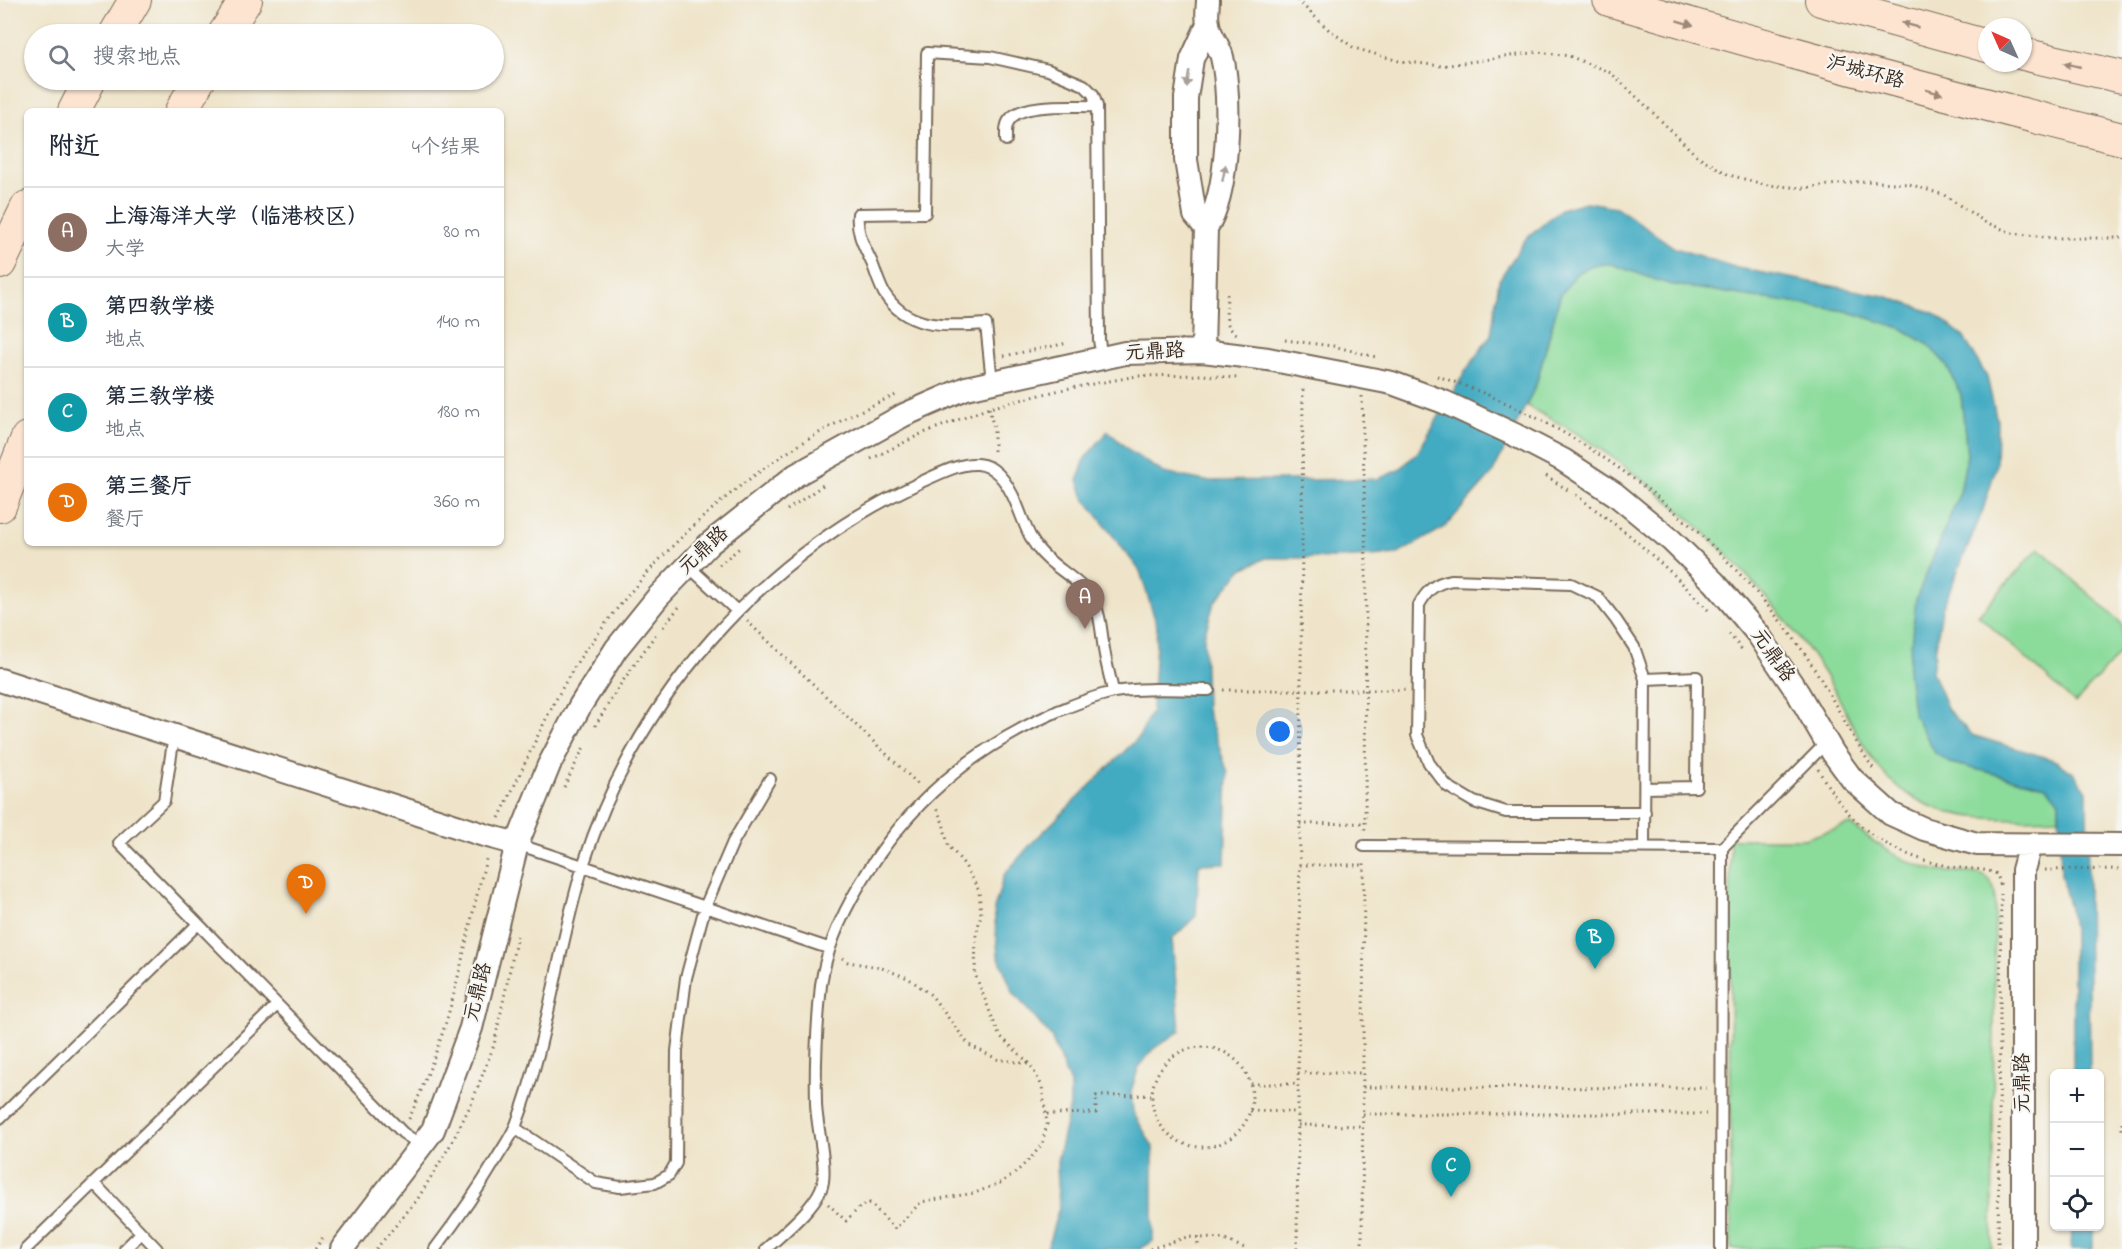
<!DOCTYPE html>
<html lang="zh">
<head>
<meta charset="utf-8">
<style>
	body { margin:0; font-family:"Indie Flower","LXGW WenKai TC",sans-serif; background:#f2f2f3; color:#1f2937 }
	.controls { position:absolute; right:18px; bottom:18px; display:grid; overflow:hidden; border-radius:9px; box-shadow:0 2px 4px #0004 }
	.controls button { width:54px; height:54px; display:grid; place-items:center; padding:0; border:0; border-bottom:2px solid #e0e1e3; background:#fff; color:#1f2937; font:30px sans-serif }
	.compass { position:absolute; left:1978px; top:18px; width:54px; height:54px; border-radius:50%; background:#fff; box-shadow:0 2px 4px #0004; rotate:315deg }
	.you { position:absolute; left:1280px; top:732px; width:21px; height:21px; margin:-15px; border:4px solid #fff; border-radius:50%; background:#1a73e8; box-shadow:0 0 0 9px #1a73e833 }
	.badge { display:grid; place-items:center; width:39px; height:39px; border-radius:50%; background:#b45309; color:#fff; font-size:20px; font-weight:700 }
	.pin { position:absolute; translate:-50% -50px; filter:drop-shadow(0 2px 3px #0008) }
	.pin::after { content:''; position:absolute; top:32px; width:21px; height:18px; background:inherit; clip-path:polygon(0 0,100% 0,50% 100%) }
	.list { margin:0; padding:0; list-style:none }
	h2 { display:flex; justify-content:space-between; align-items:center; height:78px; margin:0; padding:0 24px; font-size:26px }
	h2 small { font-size:20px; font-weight:400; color:#747a83 }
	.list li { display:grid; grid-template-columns:39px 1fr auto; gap:18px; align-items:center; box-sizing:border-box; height:90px; padding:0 24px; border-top:2px solid #e0e1e3 }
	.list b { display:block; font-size:22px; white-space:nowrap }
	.list p { margin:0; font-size:20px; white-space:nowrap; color:#747a83 }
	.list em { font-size:20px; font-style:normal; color:#747a83 }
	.icon { flex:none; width:33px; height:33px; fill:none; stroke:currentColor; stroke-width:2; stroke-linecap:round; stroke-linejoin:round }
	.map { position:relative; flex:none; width:2122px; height:1249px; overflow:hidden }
	.search { position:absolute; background:#fff; box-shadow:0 2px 4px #0004; left:24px; top:24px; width:480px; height:66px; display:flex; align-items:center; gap:15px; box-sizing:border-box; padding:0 21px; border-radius:33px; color:#747a83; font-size:22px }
	.panel { position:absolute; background:#fff; box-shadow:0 2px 4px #0004; left:24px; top:108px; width:480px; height:438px; border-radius:9px }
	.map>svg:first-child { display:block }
</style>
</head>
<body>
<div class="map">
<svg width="2122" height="1249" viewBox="0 0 2122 1249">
	<rect width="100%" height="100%" fill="#f6f6f2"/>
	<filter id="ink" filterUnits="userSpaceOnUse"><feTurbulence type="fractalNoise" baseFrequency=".0167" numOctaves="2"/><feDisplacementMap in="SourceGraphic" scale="12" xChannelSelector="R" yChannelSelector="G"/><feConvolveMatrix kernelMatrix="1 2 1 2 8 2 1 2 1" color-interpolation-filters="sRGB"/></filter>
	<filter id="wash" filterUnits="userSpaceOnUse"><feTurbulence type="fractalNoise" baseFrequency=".008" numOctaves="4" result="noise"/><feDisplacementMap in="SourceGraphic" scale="24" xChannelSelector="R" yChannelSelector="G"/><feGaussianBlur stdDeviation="1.35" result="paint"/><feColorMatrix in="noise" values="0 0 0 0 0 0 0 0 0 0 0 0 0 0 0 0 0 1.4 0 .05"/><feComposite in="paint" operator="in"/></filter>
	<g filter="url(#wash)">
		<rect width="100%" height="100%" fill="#efe4c9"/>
		<!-- green -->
		<path fill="#8bdb9b" stroke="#63825c" stroke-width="1.5" d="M1611 264 1668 284 1846 311 1901 328 1927 344 1946 364 1961 395 1967 455 1960 492 1916 599 1950 763 2046 786 2059 801V818C2008 819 1954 824 1909 795 1872 772 1856 730 1836 693 1826 676 1815 659 1803 643 1742 562 1667 492 1581 436 1564 425 1544 416 1526 405L1536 385 1560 296 1576 274 1592 265Z
			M2039 548 2122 624V651L2075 703 1978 615Z
			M1850 824C1877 844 1905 865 1939 871 1951 873 1975 871 1985 876 1991 880 1993 886 1995 892L1992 1249H1731L1730 839H1804Z"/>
		<!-- water -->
		<path fill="#43abc2" stroke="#3f6a70" stroke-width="1.5" d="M1586 202 1616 207 1675 248 1737 268 1885 296 1934 313 1963 336 1987 377 1997 421 1996 467 1983 510 1942 609 1932 672 1948 710 1972 735 2054 760 2074 773 2087 791 2090 1073H2073V930L2070 909 2061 875 2059 801 2046 786 1950 763 1935 753 1913 713 1908 671 1916 599 1960 492 1967 455 1961 395 1946 364 1927 344 1901 328 1846 311 1668 284 1611 264 1592 265 1576 274 1560 296 1536 385 1500 458 1492 474 1445 527 1398 554 1340 558H1266L1242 569 1214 603 1204 636 1206 709 1228 773 1225 863 1199 864 1196 916 1172 939 1180 1031 1156 1047 1139 1066 1131 1091 1133 1112 1153 1147V1241L1140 1249H1047L1059 1207 1057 1161 1070 1106V1084L1051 1037 1013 992 998 955 994 909 1004 875 1031 844 1139 737 1152 710 1157 626 1140 571 1084 498 1078 480 1085 458 1108 431 1132 453 1164 473 1206 481 1378 479 1399 470 1418 452 1465 372 1491 335 1499 280 1525 240 1561 209Z
			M2072 1227H2093V1249H2071Z"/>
	</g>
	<g filter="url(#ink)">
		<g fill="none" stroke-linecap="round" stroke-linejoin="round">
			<defs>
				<path id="service" d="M1006 140C1006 132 1005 124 1011 118 1025 102 1077 107 1097 106
					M992 382 986 324C947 326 908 331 884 293 879 284 876 273 872 263 864 246 856 233 858 214L925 213 927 53 990 57 1048 70 1084 85 1093 94 1097 106 1099 340 1102 358
					M687 565 737 611
					M174 736 164 801 119 843 403 1133 421 1145
					M1645 788 1696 787 1697 677 1645 679
					M517 844 828 948
					M1364 846 1722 848 1721 1249
					M1644 847 1645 679 1634 647 1616 620 1598 597 1571 584 1452 580C1435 583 1427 590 1419 605L1417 735 1429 763 1447 786 1474 802 1506 812H1645
					M1722 848 1827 742
					M0 1118 198 924
					M515 1128 596 1183 620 1187 655 1183 669 1175 676 1163 677 1051 686 978 705 907 733 842 770 779
					M94 1183 157 1249
					M26 1249 277 1005
					M125 1249 141 1233
					M435 1249C457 1220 478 1190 497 1158 503 1148 511 1137 516 1125 548 1041 557 949 584 863 637 697 761 557 919 483 966 461 993 447 1017 505 1023 519 1027 534 1036 546 1050 567 1078 577 1092 599 1102 615 1101 636 1105 655 1107 667 1111 680 1113 692
					M766 1249C783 1233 812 1210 821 1189 829 1171 816 1124 816 1103 815 1064 817 1024 821 985 826 949 841 916 860 884 908 803 971 749 1058 711 1076 704 1094 696 1114 692 1145 687 1178 690 1209 690"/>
				<path id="minor" d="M1206 228 1195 215 1186 160V98L1192 59 1208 24
					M1203 351 1206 228C1229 193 1232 98 1222 57 1219 45 1209 35 1208 23 1206 16 1208 7 1208 0
					M0 680 484 835 517 844
					M342 1249 433 1130 471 1028 517 844 549 765 580 706 616 649 658 597 709 544 796 475 904 415 966 388 1125 353 1203 351 1268 359 1392 383 1444 402 1515 435 1563 460 1615 494 1671 540 1715 583 1758 634 1798 693 1833 753 1852 779 1891 814 1924 829 1977 844 2122 845
					M2023 1249V870L2030 845"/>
				<path id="secondary" d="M1609 0C1779 51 1950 96 2122 139
					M1821 0 1987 46
					M115 34 135 0
					M224 34 246 0
					M2023 54 2122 77
					M74 111 90 80
					M181 111 199 80
					M0 263 27 207
					M0 506 27 438"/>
			</defs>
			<!-- service casing -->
			<use href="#service" stroke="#7a6b5a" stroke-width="14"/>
			<!-- minor casing -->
			<use href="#minor" stroke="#7a6b5a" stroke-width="26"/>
			<!-- secondary casing -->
			<use href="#secondary" stroke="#7a6b5a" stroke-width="34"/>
			<!-- path -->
			<path stroke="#7a6b5a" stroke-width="3" stroke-dasharray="1.5 4.5" stroke-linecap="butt" d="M1297 0 1328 29 1354 48 1399 61 1442 66 1538 52 1569 56 1611 73 1643 103 1696 155 1729 175 1767 185 1803 188 1865 181 1909 184 1944 195 1985 222 2012 233 2053 238H2122
				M1227 294C1227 309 1222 326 1237 334
				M1285 340 1333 346 1376 357
				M1004 356 1068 343
				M1437 376C1582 423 1710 524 1800 647 1828 686 1846 729 1873 768
				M1362 396 1366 565 1365 833
				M989 408 994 430V454
				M871 459 921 434 989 408 1060 390 1137 376 1203 375 1237 378
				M1546 476 1568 490
				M1576 495 1629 535 1674 575 1711 613
				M787 510 826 483
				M719 565 742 546
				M747 621 920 786
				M663 627 679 607
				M1729 634 1744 652
				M1223 690H1405
				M595 726 620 685 656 634
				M1818 769C1848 824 1885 853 1947 866 1964 870 1982 867 1997 874L2001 887
				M564 787 585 745
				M499 818C523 769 544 718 572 671 579 658 589 646 598 634 673 530 777 444 896 395
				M1300 824 1365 823
				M1300 865H1364
				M2045 870 2122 869
				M842 958 848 962 879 967 908 978 931 995 969 1045 997 1059 1028 1064
				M1152 1097a50 50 0 1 1 100 0a50 50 0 1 1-100 0Z
				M1298 1073H1362
				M1251 1084H1298
				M1363 1087 1708 1088
				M1250 1111 1298 1112
				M1047 1114 1096 1113V1096L1151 1095
				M1363 1114H1706
				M409 1119C428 1075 445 1032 456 985 467 942 475 899 487 856
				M2122 1122V1133
				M1298 1125 1362 1126
				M828 1204 846 1221 861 1206 870 1203 895 1229 921 1202 975 1193 1000 1183 1015 1173 1031 1158 1042 1144 1047 1124 1042 1086 1030 1064 999 1035 975 974 976 936 981 914 979 891 964 864 948 845 943 823 936 808
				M1198 1237V1249
				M315 1249 324 1236
				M376 1249 417 1200 451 1144 472 1102 494 1045 517 936
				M1150 1249 1187 1237 1222 1239 1247 1249
				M1297 1249 1303 387
				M1362 1249 1364 861
				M1998 1249 2001 894"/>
			<!-- service -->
			<use href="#service" stroke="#fff" stroke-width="10"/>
			<!-- minor -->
			<use href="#minor" stroke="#fff" stroke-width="22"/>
			<!-- secondary -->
			<use href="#secondary" stroke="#fde4d1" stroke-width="32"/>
		</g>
		<!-- one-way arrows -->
		<defs><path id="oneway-solid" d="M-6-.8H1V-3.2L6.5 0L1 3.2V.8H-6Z" transform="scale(1.5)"/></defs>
		<g fill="#9c8778">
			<use href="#oneway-solid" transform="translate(1685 23) rotate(17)"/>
			<use href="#oneway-solid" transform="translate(1910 25) rotate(-164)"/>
			<use href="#oneway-solid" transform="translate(2072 65) rotate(-167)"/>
			<use href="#oneway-solid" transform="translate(1934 92) rotate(15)"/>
		</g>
		<g fill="#a79f9a">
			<use href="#oneway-solid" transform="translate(1188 79) rotate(99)"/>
			<use href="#oneway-solid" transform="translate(1224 173) rotate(-79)"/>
		</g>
	</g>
	<g text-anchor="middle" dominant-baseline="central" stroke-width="4.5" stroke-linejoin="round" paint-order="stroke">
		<!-- street labels -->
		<g font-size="20" fill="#3b2a1e" stroke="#f6f6f2">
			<text transform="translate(1865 73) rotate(15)">沪城环路</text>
			<text transform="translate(1155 353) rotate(-3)">元鼎路</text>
			<text transform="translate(704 551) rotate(-43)">元鼎路</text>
			<text transform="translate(1772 656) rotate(55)">元鼎路</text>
			<text transform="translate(479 992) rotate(-76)">元鼎路</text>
			<text transform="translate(2023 1083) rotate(-90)">元鼎路</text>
		</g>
	</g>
</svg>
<div class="controls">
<button>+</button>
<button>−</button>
<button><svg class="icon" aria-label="locate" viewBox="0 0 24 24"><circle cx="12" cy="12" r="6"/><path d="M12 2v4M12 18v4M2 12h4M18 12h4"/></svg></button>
</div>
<svg class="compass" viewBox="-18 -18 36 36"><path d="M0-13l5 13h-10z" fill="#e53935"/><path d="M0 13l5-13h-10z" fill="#747a83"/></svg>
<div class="you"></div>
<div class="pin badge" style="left:1085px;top:629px;background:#8d6e63">A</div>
<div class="pin badge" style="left:1595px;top:969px;background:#0f9aa8">B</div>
<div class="pin badge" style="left:1451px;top:1197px;background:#0f9aa8">C</div>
<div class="pin badge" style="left:306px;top:914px;background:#e8710a">D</div>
<div class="search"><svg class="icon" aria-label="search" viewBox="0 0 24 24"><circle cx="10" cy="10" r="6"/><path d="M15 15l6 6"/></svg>搜索地点</div>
<section class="panel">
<h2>附近<small>4个结果</small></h2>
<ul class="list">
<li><span class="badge" style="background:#8d6e63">A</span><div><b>上海海洋大学（临港校区）</b><p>大学</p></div><em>80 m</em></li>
<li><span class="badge" style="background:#0f9aa8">B</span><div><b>第四教学楼</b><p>地点</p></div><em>140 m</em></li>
<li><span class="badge" style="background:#0f9aa8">C</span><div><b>第三教学楼</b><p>地点</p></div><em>180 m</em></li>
<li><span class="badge" style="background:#e8710a">D</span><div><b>第三餐厅</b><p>餐厅</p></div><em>360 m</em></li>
</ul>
</section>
</div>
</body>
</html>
